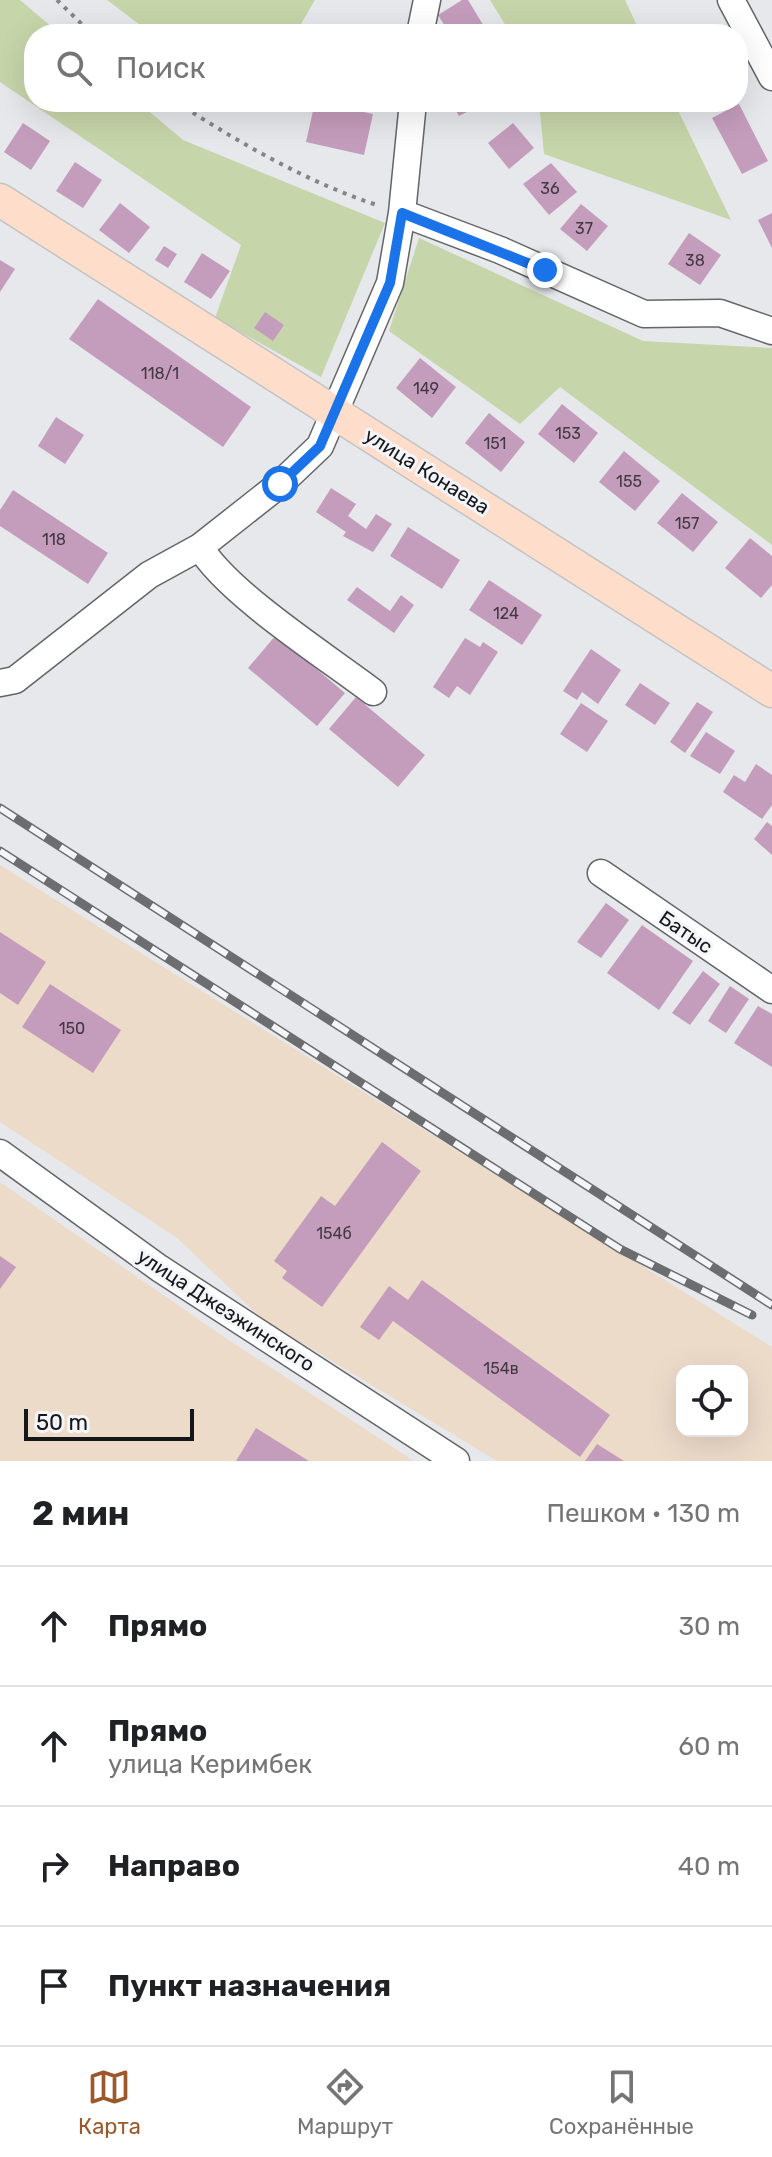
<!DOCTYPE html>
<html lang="ru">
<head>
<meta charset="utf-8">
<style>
	body { margin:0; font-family:Rubik,sans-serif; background:#f2f2f2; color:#202124 }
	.controls { position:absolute; right:24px; bottom:24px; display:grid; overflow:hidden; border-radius:16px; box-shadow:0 8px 32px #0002 }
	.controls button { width:72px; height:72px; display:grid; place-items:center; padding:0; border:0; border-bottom:2px solid #e0e0e0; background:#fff; color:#202124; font:40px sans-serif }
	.scale { position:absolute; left:24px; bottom:20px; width:170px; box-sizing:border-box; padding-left:8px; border:4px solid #161718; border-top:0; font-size:22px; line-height:28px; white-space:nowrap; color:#161718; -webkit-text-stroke:6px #f4f5f8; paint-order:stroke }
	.stop { position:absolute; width:24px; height:24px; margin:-18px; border:6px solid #1a73e8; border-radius:50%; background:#fff }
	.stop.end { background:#1a73e8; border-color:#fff; box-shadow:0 2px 8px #0008 }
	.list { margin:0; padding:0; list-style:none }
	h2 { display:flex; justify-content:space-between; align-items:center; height:104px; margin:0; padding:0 32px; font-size:34px }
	h2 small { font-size:26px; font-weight:400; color:#757577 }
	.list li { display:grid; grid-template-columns:52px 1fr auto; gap:24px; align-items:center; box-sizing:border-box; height:120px; padding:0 32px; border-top:2px solid #e0e0e0 }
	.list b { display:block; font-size:30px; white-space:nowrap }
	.list p { margin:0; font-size:26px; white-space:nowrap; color:#757577 }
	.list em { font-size:26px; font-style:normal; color:#757577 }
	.icon { flex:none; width:44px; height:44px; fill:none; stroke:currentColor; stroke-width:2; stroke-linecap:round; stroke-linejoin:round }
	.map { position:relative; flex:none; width:772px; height:1461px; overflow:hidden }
	.search { position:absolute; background:#fff; box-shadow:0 8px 32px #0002; left:24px; right:24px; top:24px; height:88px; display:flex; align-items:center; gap:20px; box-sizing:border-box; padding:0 28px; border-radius:32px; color:#757577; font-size:30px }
	.sheet { height:584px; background:#fff }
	nav { display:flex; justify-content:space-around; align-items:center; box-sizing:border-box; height:112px; border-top:2px solid #e0e0e0; background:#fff; font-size:22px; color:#757577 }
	nav a { display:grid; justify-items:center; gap:4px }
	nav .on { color:#9c572a }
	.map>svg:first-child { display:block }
</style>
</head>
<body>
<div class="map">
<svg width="772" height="1461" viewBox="0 0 772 1461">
	<rect width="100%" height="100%" fill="#e6e8eb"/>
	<!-- industrial -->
	<path fill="#eddbca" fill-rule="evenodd" d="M0 865 772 1347V1461H497L261 1318 177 1238 0 1122ZM682 1371H742V1431H682Z
		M0 1182 224 1337 414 1461H0Z"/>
	<!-- green -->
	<path fill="#c7d5aa" d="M0 0H20L60 34H34V102H138L183 140 385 223 321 377 215 318 241 245 0 82Z
		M107 0H315L295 34H152Z
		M490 0H625L641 34H511Z
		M539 102H674L731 220 544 154Z
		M419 238 643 341 772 348V545L560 387 520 424 389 331Z"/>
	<!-- building -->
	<path fill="#c49dbc" d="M462 0H468L488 33 450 34 438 15Z
		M315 102 373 114 364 155 306 142Z
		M451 102H486L459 116Z
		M739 104 768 161 742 174 712 118Z
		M23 123 50 141 31 170 4 152Z
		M513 123 534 148 509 169 488 143Z
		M75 162 102 180 83 208 56 191Z
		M551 163 577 192 549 215 523 184Z
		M120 203 150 227 129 253 99 230Z
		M581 204 608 226 587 251 560 229Z
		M772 213V248L758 220Z
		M689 233 721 255 700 285 668 264Z
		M164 246 177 254 168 268 155 260Z
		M202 253 230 271 211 299 184 282Z
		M0 260 15 269 0 292Z
		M98 299 251 407 223 447 69 339Z
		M265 312 284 325 273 341 254 328Z
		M420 358 456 387 432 418 396 388Z
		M562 404 598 433 574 463 538 434Z
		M489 413 525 442 501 472 465 443Z
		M56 417 84 435 65 464 38 446Z
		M624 451 660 481 635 511 599 482Z
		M331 488 356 504 348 516 366 529 376 514 392 524 373 552 343 536 346 532 316 512Z
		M13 490 108 553 88 584 0 526V510Z
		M682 493 718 522 693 552 657 523Z
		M408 527 460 560 442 589 390 556Z
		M750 538 772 556V585L761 598 725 568Z
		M489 580 542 615 522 645 469 610Z
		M357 587 390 611 401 595 414 605 394 633 347 600Z
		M276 635 345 693 317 726 248 668Z
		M465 638 480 647 483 642 498 652 470 695 457 686 449 698 433 687Z
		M591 649 621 670 598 704 582 692 577 700 563 691Z
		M640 683 670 703 655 725 625 705Z
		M356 697 425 755 398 787 329 729Z
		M697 702 713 712 685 753 670 742Z
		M581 703 608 721 587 752 560 734Z
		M706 732 735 751 720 774 690 756Z
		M756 764 772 775V805L762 819 723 792 734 775 745 782Z
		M767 822 772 826V855L754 839Z
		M606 903 629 920 601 958 577 942Z
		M642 925 693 961 659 1010 607 973Z
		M0 932 46 962 18 1005 0 993Z
		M703 971 720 984 690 1025 672 1013Z
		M50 984 121 1030 93 1073 22 1027Z
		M730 986 749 999 726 1033 708 1021Z
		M758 1006 772 1014V1067L734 1043Z
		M382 1142 421 1171 322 1307 282 1278 287 1271 274 1261 321 1196 335 1206Z
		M0 1256 16 1267 0 1289Z
		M422 1280 610 1415 580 1457 393 1321 379 1340 360 1327 389 1286 408 1300Z
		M256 1428 309 1461H236Z
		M597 1444 624 1461H585Z"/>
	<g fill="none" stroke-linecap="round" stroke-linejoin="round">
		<defs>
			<path id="minor" d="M731 0 772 77
				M420 34 427 0
				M402 213 500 250 644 314 720 313 772 331
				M200 547C227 593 327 657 373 692
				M0 683 15 680 149 575 200 547 280 484 320 446 390 283 402 213 413 102
				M601 873 772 990
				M0 1153 159 1268 456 1461"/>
			<path id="major" d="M0 200 772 691"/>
		</defs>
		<!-- minor casing -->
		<use href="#minor" stroke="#636567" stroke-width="29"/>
		<!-- major casing -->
		<use href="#major" stroke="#c2c3c3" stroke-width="35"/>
		<!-- path -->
		<path stroke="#838587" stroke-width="4" stroke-dasharray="4 6" stroke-linecap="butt" d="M57 0 92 34
			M176 102C240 143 308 183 380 206"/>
		<!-- minor -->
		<use href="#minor" stroke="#fff" stroke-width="26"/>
		<!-- major -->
		<use href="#major" stroke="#feddcb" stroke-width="32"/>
		<defs>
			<path id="rail" d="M0 808 772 1305
				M0 851 620 1249 752 1315"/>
		</defs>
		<!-- rail casing -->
		<use href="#rail" stroke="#6b6d6e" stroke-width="9"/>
		<!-- rail -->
		<use href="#rail" stroke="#f4f5f8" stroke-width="6" stroke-dasharray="18" stroke-linecap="butt"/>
	</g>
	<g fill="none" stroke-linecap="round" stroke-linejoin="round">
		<!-- route -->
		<path stroke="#1a73e8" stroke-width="10" d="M280 484 320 446 390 283 402 213 545 270"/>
	</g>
	<g text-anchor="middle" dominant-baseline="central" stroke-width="6" stroke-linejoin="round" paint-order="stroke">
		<!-- number labels -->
		<g font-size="16" fill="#423841">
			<text x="550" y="188">36</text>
			<text x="584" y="228">37</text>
			<text x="695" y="260">38</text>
			<text x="160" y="373">118/1</text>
			<text x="426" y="388">149</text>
			<text x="568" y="433">153</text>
			<text x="495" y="443">151</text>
			<text x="629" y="481">155</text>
			<text x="687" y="523">157</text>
			<text x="54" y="539">118</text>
			<text x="506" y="613">124</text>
			<text x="72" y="1028">150</text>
			<text x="334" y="1233">154б</text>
			<text x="501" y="1368">154в</text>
		</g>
		<!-- street labels -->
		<g font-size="20" fill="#161718" stroke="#f4f5f8">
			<text transform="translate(427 471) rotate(32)">улица Конаева</text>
			<text transform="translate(686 932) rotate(34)">Батыс</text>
			<text transform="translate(226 1310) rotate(33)">улица Джезжинского</text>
		</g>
	</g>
</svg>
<div class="controls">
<button><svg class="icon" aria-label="locate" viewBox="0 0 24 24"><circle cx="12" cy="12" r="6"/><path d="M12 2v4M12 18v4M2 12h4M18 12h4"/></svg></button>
</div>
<div class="scale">50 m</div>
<div class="stop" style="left:280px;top:484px"></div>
<div class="stop end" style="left:545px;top:270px"></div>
<div class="search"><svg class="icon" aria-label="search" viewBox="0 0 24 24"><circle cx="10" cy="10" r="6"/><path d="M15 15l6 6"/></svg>Поиск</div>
</div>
<section class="sheet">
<h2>2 мин<small>Пешком · 130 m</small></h2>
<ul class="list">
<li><svg class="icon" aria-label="ahead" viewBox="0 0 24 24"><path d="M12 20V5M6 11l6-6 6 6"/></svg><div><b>Прямо</b></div><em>30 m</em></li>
<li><svg class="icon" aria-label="ahead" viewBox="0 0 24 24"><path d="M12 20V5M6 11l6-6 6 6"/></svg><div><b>Прямо</b><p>улица Керимбек</p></div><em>60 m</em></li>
<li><svg class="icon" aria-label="right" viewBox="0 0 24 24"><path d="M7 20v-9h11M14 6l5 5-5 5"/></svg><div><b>Направо</b></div><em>40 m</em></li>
<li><svg class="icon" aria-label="arrive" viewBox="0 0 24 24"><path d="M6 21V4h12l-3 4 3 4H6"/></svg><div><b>Пункт назначения</b></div></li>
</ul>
</section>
<nav>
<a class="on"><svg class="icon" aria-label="map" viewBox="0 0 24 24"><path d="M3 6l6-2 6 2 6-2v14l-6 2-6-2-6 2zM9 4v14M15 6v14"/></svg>Карта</a>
<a><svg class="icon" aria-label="directions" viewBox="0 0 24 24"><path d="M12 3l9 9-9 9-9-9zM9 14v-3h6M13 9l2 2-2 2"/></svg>Маршрут</a>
<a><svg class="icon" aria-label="saved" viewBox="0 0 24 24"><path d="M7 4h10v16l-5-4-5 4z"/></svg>Сохранённые</a>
</nav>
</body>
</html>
